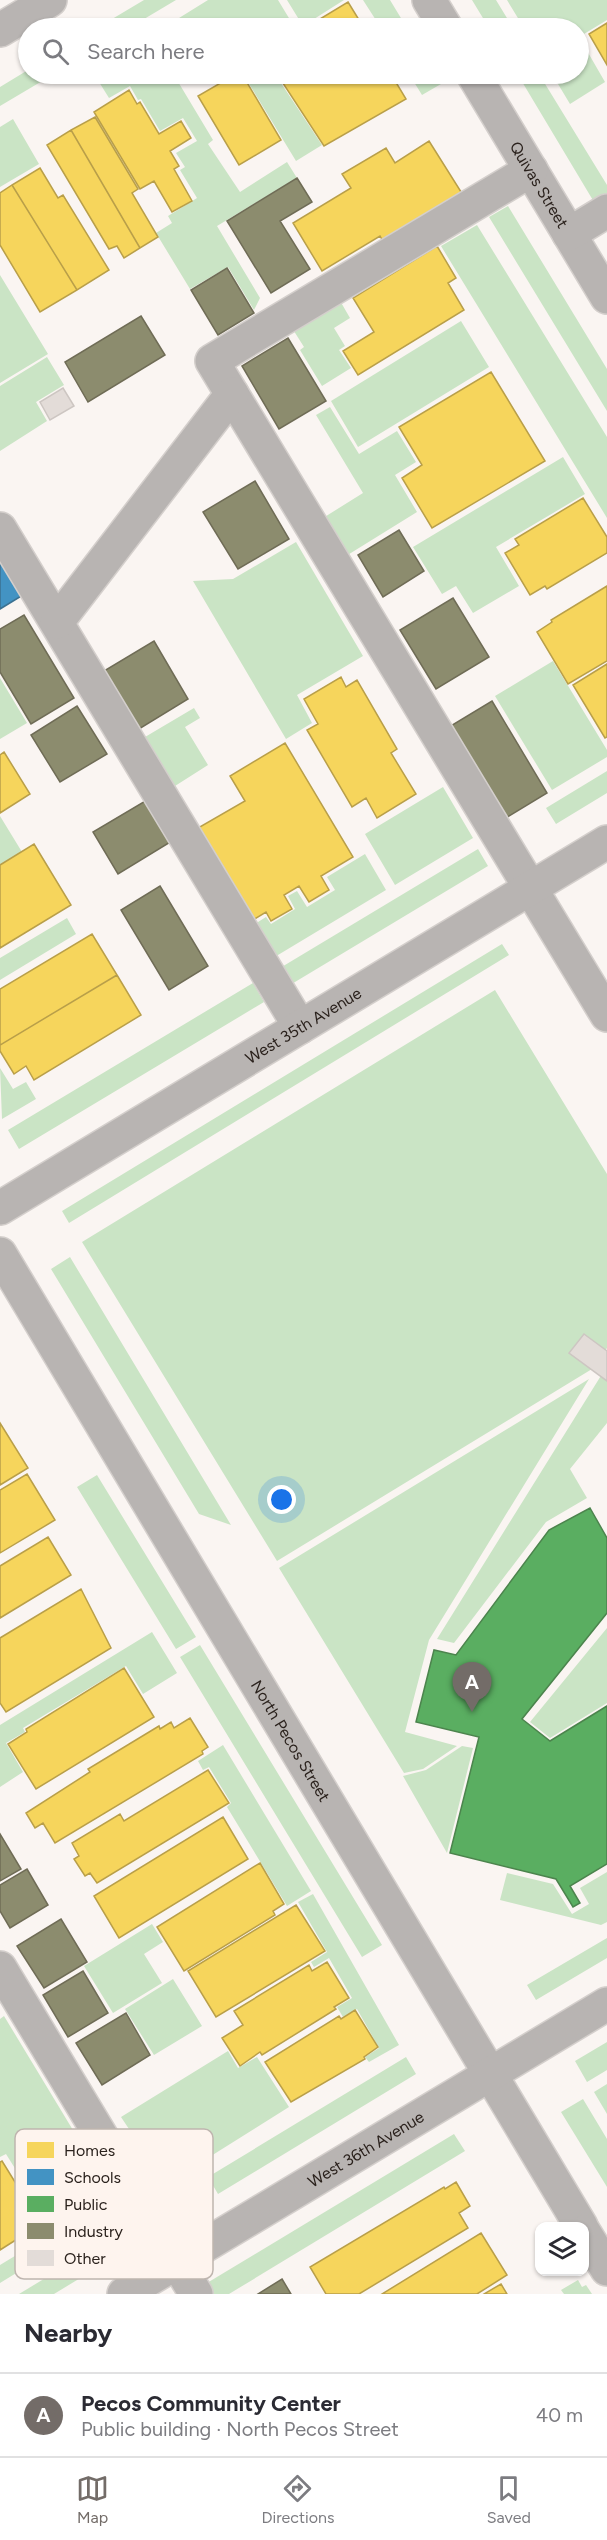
<!DOCTYPE html>
<html lang="en">
<head>
<meta charset="utf-8">
<style>
	body { margin:0; font-family:Figtree,sans-serif; background:#f2f2f3; color:#2b2b33 }
	.controls { position:absolute; right:18px; bottom:18px; display:grid; overflow:hidden; border-radius:12px; box-shadow:0 2px 4px #0004 }
	.controls button { width:54px; height:54px; display:grid; place-items:center; padding:0; border:0; border-bottom:2px solid #e1e1e2; background:#fff; color:#2b2b33; font:30px sans-serif }
	.you { position:absolute; left:282px; top:1500px; width:21px; height:21px; margin:-15px; border:4px solid #fff; border-radius:50%; background:#1a73e8; box-shadow:0 0 0 9px #1a73e833 }
	.badge { display:grid; place-items:center; width:39px; height:39px; border-radius:50%; background:#736c68; color:#fff; font-size:20px; font-weight:700 }
	.pin { position:absolute; translate:-50% -50px; filter:drop-shadow(0 2px 3px #0008) }
	.pin::after { content:''; position:absolute; top:32px; width:21px; height:18px; background:inherit; clip-path:polygon(0 0,100% 0,50% 100%) }
	.list { margin:0; padding:0; list-style:none }
	h2 { display:flex; justify-content:space-between; align-items:center; height:78px; margin:0; padding:0 24px; font-size:26px }
	h2 small { font-size:20px; font-weight:400; color:#7c7c81 }
	.list li { display:grid; grid-template-columns:39px 1fr auto; gap:18px; align-items:center; box-sizing:border-box; height:84px; padding:0 24px; border-top:2px solid #e1e1e2 }
	.list b { display:block; font-size:22px; white-space:nowrap }
	.list p { margin:0; font-size:20px; white-space:nowrap; color:#7c7c81 }
	.list em { font-size:20px; font-style:normal; color:#7c7c81 }
	.icon { flex:none; width:33px; height:33px; fill:none; stroke:currentColor; stroke-width:2; stroke-linecap:round; stroke-linejoin:round }
	.map { position:relative; flex:none; width:607px; height:2294px; overflow:hidden }
	.search { position:absolute; background:#fff; box-shadow:0 2px 4px #0004; left:18px; right:18px; top:18px; height:66px; display:flex; align-items:center; gap:15px; box-sizing:border-box; padding:0 21px; border-radius:33px; color:#7c7c81; font-size:22px }
	.sheet { height:162px; background:#fff }
	nav { display:flex; justify-content:space-around; align-items:center; box-sizing:border-box; height:84px; border-top:2px solid #e1e1e2; background:#fff; font-size:16px; color:#7c7c81 }
	nav a { display:grid; justify-items:center; gap:3px }
	nav .on { color:#736c68 }
	.map>svg:first-child { display:block }
</style>
</head>
<body>
<div class="map">
<svg width="607" height="2294" viewBox="0 0 607 2294">
	<rect width="100%" height="100%" fill="#faf5f2"/>
	<!-- green -->
	<path fill="#cae4c5" d="M144 0H176L129 28H97Z
		M208 0H278L295 28H175L171 23Z
		M287 0H344L303 26Z
		M363 0H390L407 28H381Z
		M472 0H496L513 28H489Z
		M507 0H607V20L579 37 578 28H524Z
		M579 37 605 82 570 104 552 74H578Z
		M28 70V74H54L0 106V87Z
		M94 74H186L177 80 213 140 208 144 240 192 287 162 297 178 217 226 260 298 254 310 228 267 190 289 156 233 172 223 168 216 197 198 180 170 185 167 176 153 197 141 183 118 160 131 141 99 138 100 130 86 109 98Z
		M243 74H275L322 145 296 161Z
		M409 74H435L441 84 422 95Z
		M520 74H539L607 185V194L594 202 518 75Z
		M13 119 39 164 0 187V127Z
		M508 206 607 369V411L489 217Z
		M477 225 607 437V518L441 246Z
		M0 275 48 354 0 383Z
		M339 299 350 318 334 328 345 346 339 350 351 368 322 386 300 350 304 347 292 328Z
		M461 321 489 367 358 447 331 401Z
		M47 357 64 385 36 402 47 421 0 451V386Z
		M330 407 359 454 397 431 416 462 395 475 417 512 346 556 323 518 363 493 316 415Z
		M563 457 585 494 496 547 519 586 473 613 456 586 442 594 413 547Z
		M296 542 363 656 297 695 312 723 286 739 193 581 233 579Z
		M553 661 607 750V757L552 790 495 696Z
		M0 678 27 723 0 739Z
		M194 708 200 718 185 727 208 765 175 786 145 737Z
		M607 771V793L556 824 546 808Z
		M443 787 473 838 395 885 365 834Z
		M0 816 22 852 0 865Z
		M478 849 488 866 290 985 280 968Z
		M365 854 386 890 273 958 253 925 266 917 271 924 295 909 288 896 297 891 307 907 335 890 327 877Z
		M67 918 76 934 0 980V958Z
		M502 944 509 955 69 1223 62 1211Z
		M253 983 264 1002 19 1149 8 1130Z
		M495 990 607 1174V1348L592 1369 277 1561 82 1242Z
		M0 1068 13 1089 26 1082 36 1099 2 1119Z
		M70 1257 231 1525 199 1514 51 1269Z
		M607 1366V1423L570 1469 587 1498 546 1522 454 1643 437 1639Z
		M589 1379 429 1640 405 1732 457 1746 423 1769 404 1773 279 1568Z
		M97 1475 196 1637 176 1649 77 1487Z
		M607 1628V1703L550 1738 530 1722Z
		M152 1632 177 1673 143 1694 126 1666 23 1728 25 1732 6 1743 23 1772 0 1787V1725Z
		M200 1645 382 1945 362 1957 180 1657Z
		M223 1745 311 1891 287 1906 227 1807 231 1803 209 1767 203 1770 198 1761Z
		M462 1746 473 1748 447 1853 403 1776 426 1770Z
		M607 1872V1922L601 1925 500 1900 507 1873 553 1884 572 1914 589 1904 580 1888Z
		M313 1894 399 2045 369 2062 365 2057 379 2048 357 2009 343 2017 337 2007 352 1998 329 1958 314 1967 311 1962 327 1952 298 1902Z
		M152 1924 163 1942 144 1954 162 1983 113 2013 84 1966Z
		M607 1938V1958L536 2000 527 1985Z
		M173 1979 202 2026 154 2055 125 2009Z
		M4 2016 85 2150 26 2186 6 2154 0 2157V2019Z
		M607 2042V2070L587 2082 575 2061Z
		M228 2051 238 2068 257 2057 289 2107 160 2188 128 2136 131 2132 121 2117Z
		M406 2057 416 2074 218 2194 208 2177Z
		M607 2084V2114L594 2092Z
		M583 2099 607 2139V2187L561 2112Z
		M454 2134 465 2151 229 2294H213L207 2283Z
		M124 2207 0 2283V2265L84 2214Z
		M128 2228 138 2243 54 2294H19Z
		M578 2280 582 2287 586 2285 592 2294H564L561 2290Z"/>
	<!-- homes -->
	<path fill="#f6d55c" stroke="#b99f49" stroke-width="1.5" d="M348 2 364 28H305Z
		M607 23V65L589 34Z
		M236 74H242L281 140 239 165 198 96Z
		M277 74H391L406 99 324 146Z
		M129 90 137 104 140 102 159 134 181 121 191 138 170 151 179 166 174 169 192 201 172 212 154 181 140 189 94 112Z
		M95 117 138 189 132 193 158 237 140 248 71 130Z
		M71 130 140 248 124 258 117 246 109 249 47 145Z
		M429 141 463 195 384 243 380 236 322 271 293 223 351 188 342 174 386 148 395 163Z
		M40 168 58 198 63 195 109 270 77 290 12 185Z
		M12 185 77 290 40 312 0 245V193Z
		M437 246 456 278 448 283 464 310 358 375 343 351 374 332 353 298Z
		M491 372 545 461 432 528 402 478 422 465 399 427Z
		M583 498 607 537V553L547 589 545 586 530 595 505 553 519 545 515 539Z
		M607 586V661L568 684 537 632 552 622 551 620Z
		M607 664V737L605 738 573 685Z
		M341 677 346 687 357 680 397 749 391 753 416 794 377 818 366 798 352 807 307 730 318 724 304 699Z
		M285 743 353 857 321 876 329 890 309 902 299 886 284 895 292 909 271 921 266 912 253 920 198 828 245 801 230 776Z
		M4 752 30 794 0 813V755Z
		M34 844 71 905 0 948V865Z
		M92 934 117 975 0 1045V989Z
		M117 975 141 1015 34 1080 26 1066 14 1074 0 1051V1045Z
		M0 1423 28 1468 0 1485Z
		M27 1474 55 1520 0 1553V1490Z
		M48 1537 71 1575 0 1618V1566Z
		M81 1589 111 1648 6 1712 0 1703V1638Z
		M124 1668 154 1717 36 1789 8 1744 27 1732 26 1729Z
		M190 1718 208 1747 202 1751 203 1754 55 1843 43 1823 35 1828 26 1813 90 1772 88 1769 159 1726 160 1729 171 1722 174 1728Z
		M208 1770 229 1803 97 1883 90 1873 85 1876 74 1859 79 1856 72 1843 120 1814 124 1821Z
		M223 1817 248 1859 119 1938 94 1896Z
		M260 1863 284 1904 273 1911 275 1915 184 1971 157 1927Z
		M296 1905 325 1951 216 2017 188 1971Z
		M327 1962 349 1998 334 2007 336 2009 262 2055 260 2052 240 2066 222 2038 243 2025 234 2011 309 1965 312 1971Z
		M355 2010 378 2047 364 2057 365 2059 291 2102 265 2062 339 2016 341 2019Z
		M2 2161 41 2224 0 2250V2162Z
		M456 2182 470 2206 459 2213 468 2228 359 2294H326L310 2267 444 2187 445 2189Z
		M481 2233 507 2275 477 2294H382Z
		M501 2284 507 2294H484Z"/>
	<!-- schools -->
	<path fill="#4393c3" stroke="#3c7191" stroke-width="1.5" d="M0 558 23 595 0 609Z"/>
	<!-- public -->
	<path fill="#5aae61" stroke="#4c844d" stroke-width="1.5" d="M590 1508 607 1538V1613L522 1719 550 1741 607 1706V1864L570 1886 580 1903 573 1907 556 1879 450 1853 479 1737 416 1722 434 1650 456 1655 549 1530Z"/>
	<!-- industry -->
	<path fill="#8c8c6e" stroke="#6f6c56" stroke-width="1.5" d="M297 178 312 202 280 221 310 269 271 293 227 221Z
		M227 268 254 313 218 335 191 290Z
		M141 316 165 355 88 402 65 362Z
		M288 338 326 401 279 429 242 366Z
		M255 481 289 539 238 569 203 512Z
		M399 530 424 571 383 597 358 555Z
		M453 598 489 657 436 689 400 630Z
		M24 615 74 698 31 724 0 672V629Z
		M154 641 188 699 139 729 104 671Z
		M492 701 547 793 504 819 449 727Z
		M77 706 107 754 60 782 31 735Z
		M147 800 172 841 118 874 93 832Z
		M160 886 208 966 169 990 121 910Z
		M0 1834 21 1869 0 1881Z
		M27 1869 48 1905 10 1928 0 1911V1885Z
		M61 1919 87 1962 44 1988 17 1946Z
		M83 1971 108 2013 68 2037 43 1995Z
		M126 2013 150 2055 102 2085 76 2043Z
		M282 2279 291 2294H258Z"/>
	<!-- building -->
	<path fill="#e3dcd8" stroke="#cdc6c2" stroke-width="1.5" d="M63 388 74 406 50 420 40 402Z
		M584 1334 607 1351V1381L569 1353Z"/>
	<g fill="none" stroke-linecap="round" stroke-linejoin="round">
		<defs>
			<g id="minor">
				<path d="M429 0 446 28"/>
				<path d="M0 30 50 0"/>
				<path id="s1" d="M473 74 607 297"/>
				<path d="M531 170 212 361 607 1015"/>
				<path d="M569 234 607 211"/>
				<path d="M0 529 300 1027"/>
				<path d="M57 622 232 394"/>
				<path id="s2" d="M0 1208 607 842"/>
				<path id="s3" d="M0 1254 581 2226"/>
				<path d="M0 1968 196 2294"/>
				<path d="M584 2232 607 2269"/>
				<path id="s4" d="M124 2294 607 2004"/>
			</g>
		</defs>
		<!-- minor casing -->
		<use href="#minor" stroke="#d4cfcc" stroke-width="36"/>
		<!-- minor -->
		<use href="#minor" stroke="#b8b4b2" stroke-width="33"/>
	</g>
	<g text-anchor="middle" dominant-baseline="central" stroke-width="6" stroke-linejoin="round" paint-order="stroke">
		<!-- street labels -->
		<g font-size="16" fill="#2b221d" stroke="#fef4ee">
			<text stroke="none"><textPath href="#s1" startOffset="129">Quivas Street</textPath></text>
			<text stroke="none"><textPath href="#s2" startOffset="354">West 35th Avenue</textPath></text>
			<text stroke="none"><textPath href="#s3" startOffset="567">North Pecos Street</textPath></text>
			<text stroke="none"><textPath href="#s4" startOffset="282">West 36th Avenue</textPath></text>
		</g>
	</g>
	<!-- legend -->
	<rect x="15" y="2129" width="198" height="150" rx="9" fill="#fef4ee" stroke="#bfb5af" stroke-width="1.5"/>
	<rect x="27" y="2142" width="27" height="16" fill="#f6d55c"/>
	<rect x="27" y="2169" width="27" height="16" fill="#4393c3"/>
	<rect x="27" y="2196" width="27" height="16" fill="#5aae61"/>
	<rect x="27" y="2223" width="27" height="16" fill="#8c8c6e"/>
	<rect x="27" y="2250" width="27" height="16" fill="#e3dcd8"/>
	<g font-size="16" fill="#2b221d">
		<text x="64" y="2156">Homes</text>
		<text x="64" y="2183">Schools</text>
		<text x="64" y="2210">Public</text>
		<text x="64" y="2237">Industry</text>
		<text x="64" y="2264">Other</text>
	</g>
</svg>
<div class="controls">
<button><svg class="icon" aria-label="layers" viewBox="0 0 24 24"><path d="M12 4l9 5-9 5-9-5zM3 14l9 5 9-5"/></svg></button>
</div>
<div class="you"></div>
<div class="pin badge" style="left:472px;top:1712px">A</div>
<div class="search"><svg class="icon" aria-label="search" viewBox="0 0 24 24"><circle cx="10" cy="10" r="6"/><path d="M15 15l6 6"/></svg>Search here</div>
</div>
<section class="sheet">
<h2>Nearby<small></small></h2>
<ul class="list">
<li><span class="badge">A</span><div><b>Pecos Community Center</b><p>Public building · North Pecos Street</p></div><em>40 m</em></li>
</ul>
</section>
<nav>
<a class="on"><svg class="icon" aria-label="map" viewBox="0 0 24 24"><path d="M3 6l6-2 6 2 6-2v14l-6 2-6-2-6 2zM9 4v14M15 6v14"/></svg>Map</a>
<a><svg class="icon" aria-label="directions" viewBox="0 0 24 24"><path d="M12 3l9 9-9 9-9-9zM9 14v-3h6M13 9l2 2-2 2"/></svg>Directions</a>
<a><svg class="icon" aria-label="saved" viewBox="0 0 24 24"><path d="M7 4h10v16l-5-4-5 4z"/></svg>Saved</a>
</nav>
</body>
</html>
